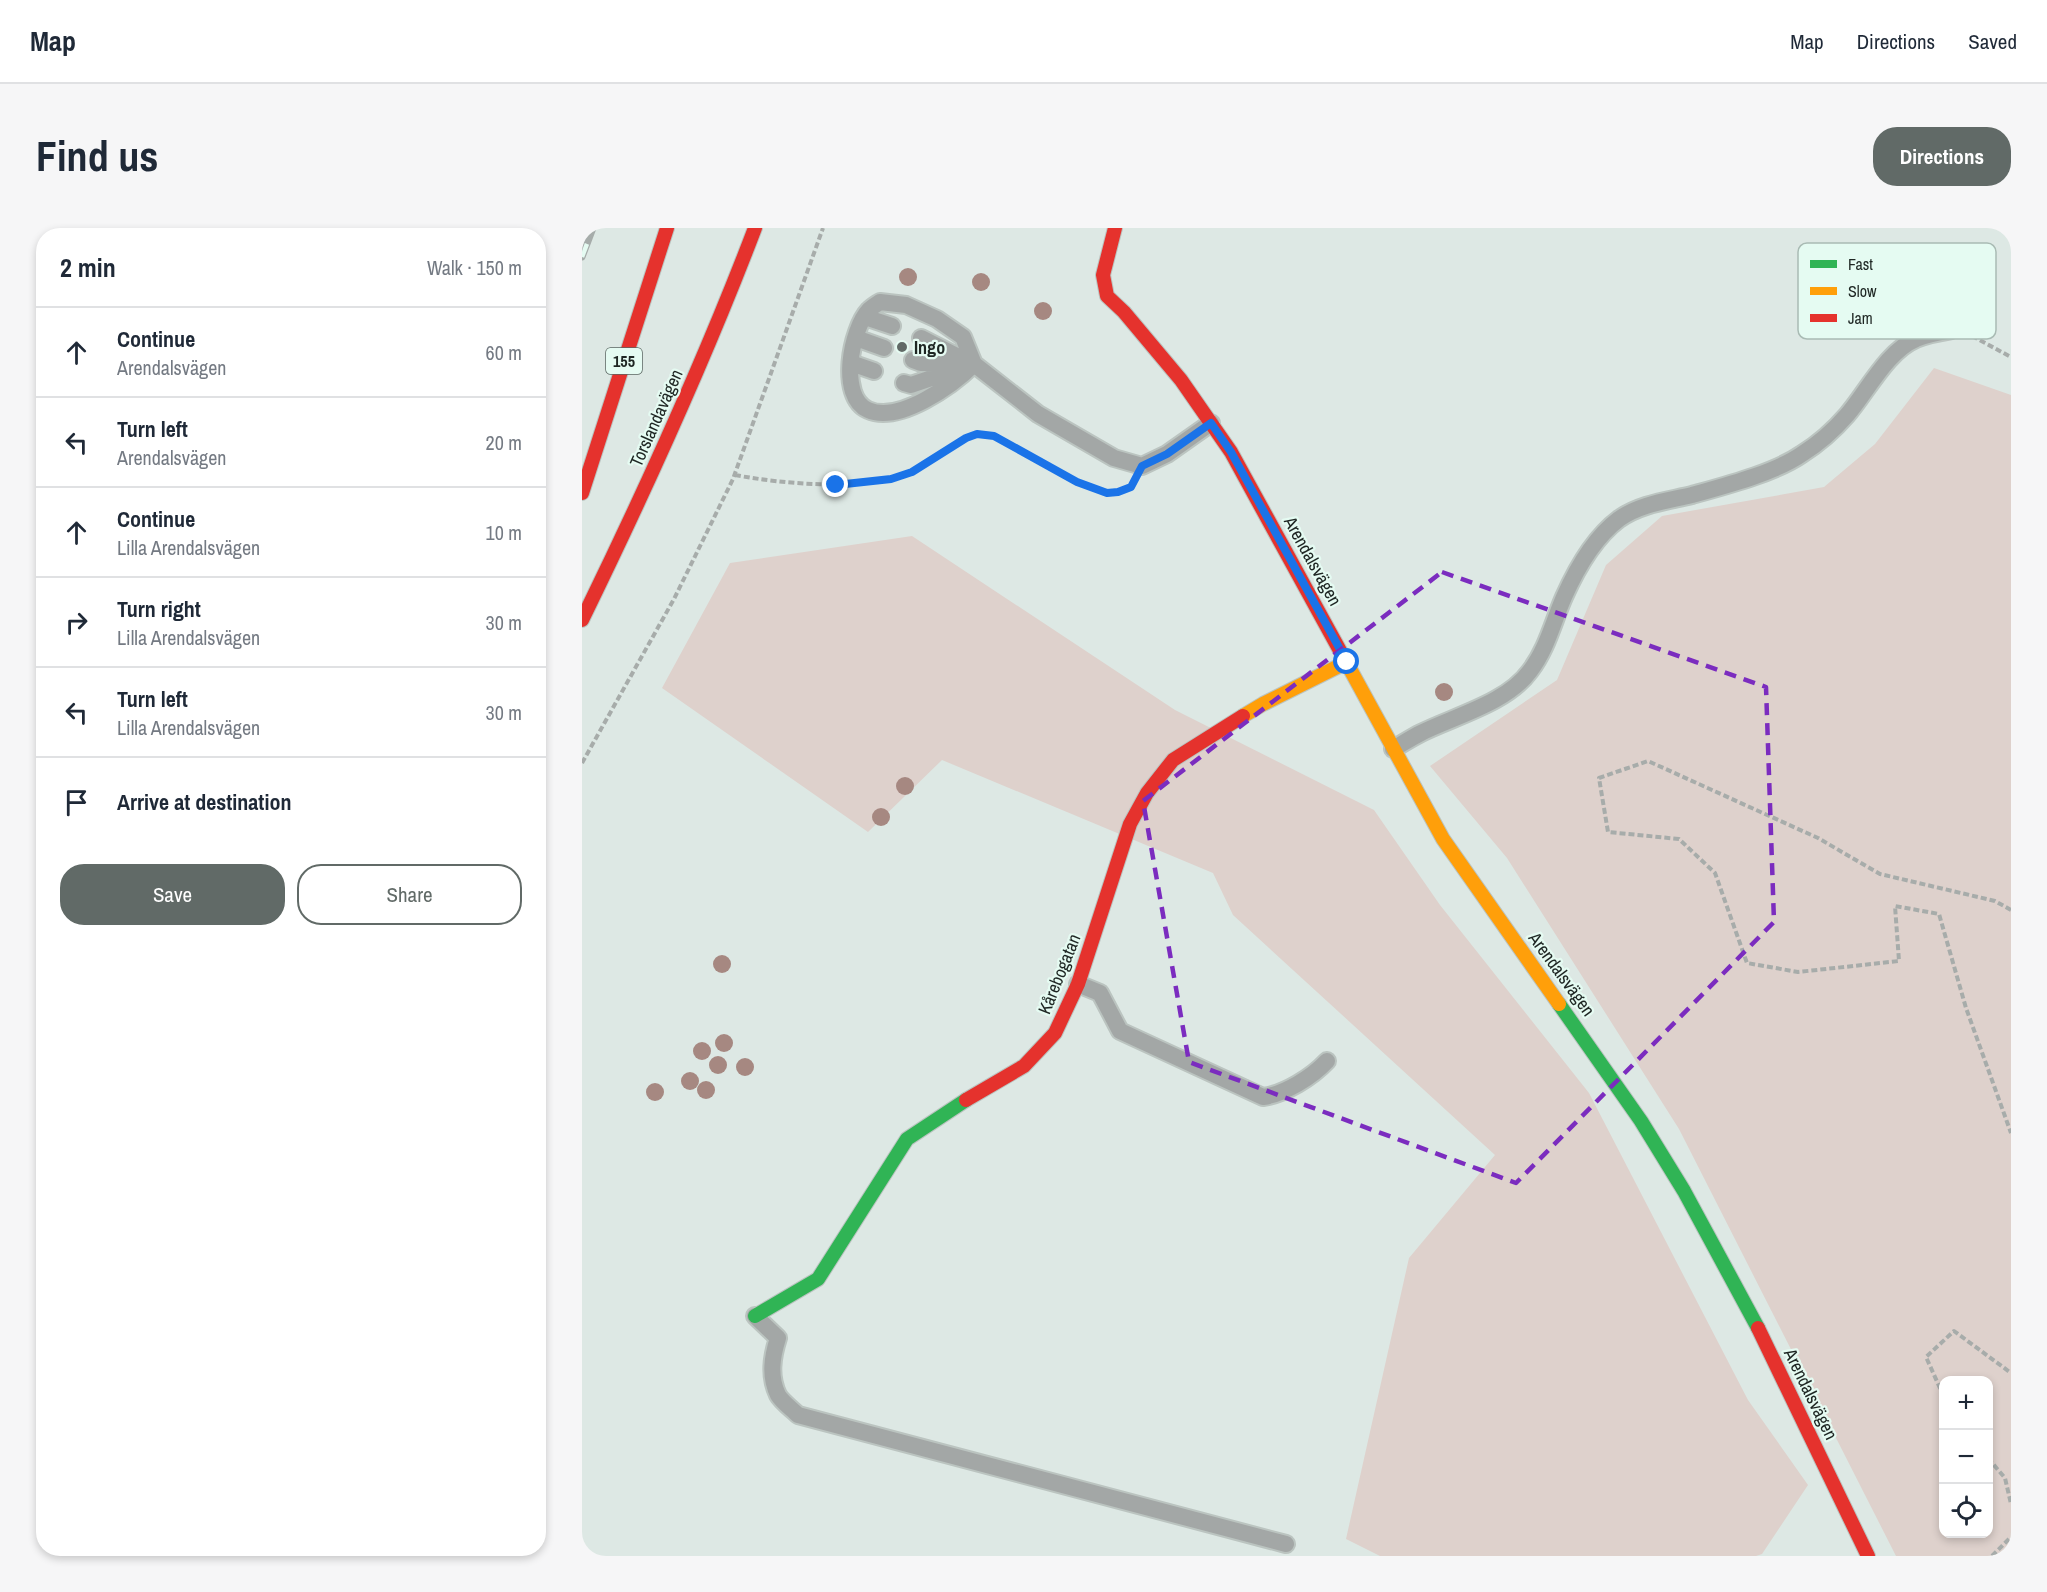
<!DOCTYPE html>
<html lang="en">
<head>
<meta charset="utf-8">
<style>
	body { margin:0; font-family:"Archivo Narrow",sans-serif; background:#f6f6f7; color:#1f2937 }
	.controls { position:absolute; right:18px; bottom:18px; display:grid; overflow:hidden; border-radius:12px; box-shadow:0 3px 9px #0003 }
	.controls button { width:54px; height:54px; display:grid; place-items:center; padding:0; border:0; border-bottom:2px solid #e0e1e3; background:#fff; color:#1f2937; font:30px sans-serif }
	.stop { position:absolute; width:18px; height:18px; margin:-14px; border:4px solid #1a73e8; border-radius:50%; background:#fff }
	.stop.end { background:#1a73e8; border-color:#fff; box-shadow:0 2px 6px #0008 }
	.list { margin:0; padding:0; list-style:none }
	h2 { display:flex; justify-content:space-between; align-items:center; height:78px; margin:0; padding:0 24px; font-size:26px }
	h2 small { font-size:20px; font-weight:400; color:#747a83 }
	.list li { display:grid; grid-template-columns:39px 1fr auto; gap:18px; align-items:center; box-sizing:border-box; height:90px; padding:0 24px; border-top:2px solid #e0e1e3 }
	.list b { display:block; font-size:22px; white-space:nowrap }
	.list p { margin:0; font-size:20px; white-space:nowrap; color:#747a83 }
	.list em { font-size:20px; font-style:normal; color:#747a83 }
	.actions { display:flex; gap:12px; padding:18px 24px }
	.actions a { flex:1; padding:14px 0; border:2px solid #616a67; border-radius:24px; text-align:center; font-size:21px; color:#616a67 }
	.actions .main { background:#616a67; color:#fff }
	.icon { flex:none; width:33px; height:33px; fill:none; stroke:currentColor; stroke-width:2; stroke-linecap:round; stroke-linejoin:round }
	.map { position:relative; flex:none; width:1429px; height:1328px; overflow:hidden; border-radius:24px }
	header { display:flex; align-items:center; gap:36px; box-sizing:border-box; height:84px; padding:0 30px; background:#fff; border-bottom:2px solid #e0e1e3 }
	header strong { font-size:28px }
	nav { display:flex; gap:33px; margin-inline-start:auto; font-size:21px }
	.intro { display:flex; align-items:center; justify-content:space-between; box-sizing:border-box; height:144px; padding:0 36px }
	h1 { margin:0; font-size:42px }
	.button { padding:15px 27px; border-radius:24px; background:#616a67; color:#fff; font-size:21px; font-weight:700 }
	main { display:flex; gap:36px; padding:0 36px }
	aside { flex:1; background:#fff; border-radius:24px; box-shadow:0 3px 9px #0003 }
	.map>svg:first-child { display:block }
</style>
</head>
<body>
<header>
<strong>Map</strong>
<nav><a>Map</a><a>Directions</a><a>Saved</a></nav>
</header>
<div class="intro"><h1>Find us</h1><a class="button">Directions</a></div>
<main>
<aside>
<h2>2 min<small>Walk · 150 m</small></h2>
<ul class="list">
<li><svg class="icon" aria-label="ahead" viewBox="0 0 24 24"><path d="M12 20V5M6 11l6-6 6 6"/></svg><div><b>Continue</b><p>Arendalsvägen</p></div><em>60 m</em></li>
<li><svg class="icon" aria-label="left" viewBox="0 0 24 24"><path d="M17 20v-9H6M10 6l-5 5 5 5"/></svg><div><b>Turn left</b><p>Arendalsvägen</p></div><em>20 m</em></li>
<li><svg class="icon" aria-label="ahead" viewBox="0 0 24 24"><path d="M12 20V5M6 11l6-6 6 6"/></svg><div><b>Continue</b><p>Lilla Arendalsvägen</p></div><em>10 m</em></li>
<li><svg class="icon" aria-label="right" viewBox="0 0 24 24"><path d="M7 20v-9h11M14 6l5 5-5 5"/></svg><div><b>Turn right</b><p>Lilla Arendalsvägen</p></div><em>30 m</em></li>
<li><svg class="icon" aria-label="left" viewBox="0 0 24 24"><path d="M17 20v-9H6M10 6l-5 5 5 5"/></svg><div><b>Turn left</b><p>Lilla Arendalsvägen</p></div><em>30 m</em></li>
<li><svg class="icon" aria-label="arrive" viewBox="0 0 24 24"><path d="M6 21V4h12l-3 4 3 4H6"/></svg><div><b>Arrive at destination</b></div></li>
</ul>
<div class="actions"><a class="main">Save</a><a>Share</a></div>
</aside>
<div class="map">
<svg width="1429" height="1328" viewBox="0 0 1429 1328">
	<rect width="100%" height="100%" fill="#dde8e4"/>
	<!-- green -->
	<path fill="#ded1cc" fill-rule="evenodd" d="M1352 140 1429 167V1328H1314L1097 901 925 630 848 538 975 452 1024 337 1080 288 1242 259 1293 216ZM1406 1152V1306H1362V1152Z
		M330 308 593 482 792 582 858 677 1007 865 1166 1172 1226 1257 1180 1326 1174 1328H798L764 1311 827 1030 913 927 651 687 631 645 360 532 286 604 80 460 148 335Z"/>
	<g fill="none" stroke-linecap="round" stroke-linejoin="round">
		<defs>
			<path id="lane" d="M298 74 324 77 355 91 381 109 392 136C371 157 317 196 286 182 256 169 269 101 287 82 290 79 295 76 298 74Z
				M283 89 310 98
				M274 110 302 120
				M339 110 388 135
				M331 132 339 135 392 136 456 186 532 230 560 238 585 226 629 195
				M269 135 292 143
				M322 155 329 157 379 140
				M811 521C820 516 829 510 839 505 873 488 925 475 948 443 965 421 971 394 982 369 994 342 1013 309 1037 291 1058 276 1085 273 1110 267 1142 258 1193 245 1220 226 1236 216 1252 202 1265 187 1285 164 1305 123 1334 111 1345 106 1358 104 1370 102
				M496 756 518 765 538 803 681 869C703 866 730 849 745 833
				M173 1088 196 1110C190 1129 187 1148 196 1167 200 1174 210 1181 216 1187L704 1316"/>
			<path id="fast" d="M977 776 1059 893 1102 963 1176 1100
				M173 1088 236 1051 325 911 384 872"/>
			<path id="slow" d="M762 430 861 611 977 776
				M661 488 681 476 765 434"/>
			<path id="jam" d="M533 0 521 47 525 68 542 84 599 152 649 224 762 430
				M0 265 85 0
				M0 392C63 263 122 134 173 0
				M384 872 442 838 473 805 496 756 548 596 565 565 591 532 661 488
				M1176 1100 1286 1328"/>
		</defs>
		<!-- lane casing -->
		<use href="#lane" stroke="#bbc4c0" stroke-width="20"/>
		<!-- fast casing -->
		<use href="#fast" stroke="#bbc4c0" stroke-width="16"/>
		<!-- slow casing -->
		<use href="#slow" stroke="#bbc4c0" stroke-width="16"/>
		<!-- jam casing -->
		<use href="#jam" stroke="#bbc4c0" stroke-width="16"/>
		<!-- path -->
		<path stroke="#a7acaa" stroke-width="4" stroke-dasharray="6 3" stroke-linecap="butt" d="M1390 108 1429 129
			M153 247C200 256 286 264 330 244 348 236 379 206 398 206 412 207 423 214 435 221 458 233 502 263 526 265 534 265 541 262 548 259
			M0 535 92 371 151 251 241 0
			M1429 682 1413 673 1298 646 1236 610 1066 533 1017 550 1026 604 1097 611 1133 645 1165 735 1216 744 1317 733 1313 678 1357 686 1384 780 1429 905
			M1362 1169 1344 1129 1372 1103 1429 1145
			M1406 1230 1423 1250 1429 1276
			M1410 1328 1429 1309"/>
		<!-- lane -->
		<use href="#lane" stroke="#a3a7a6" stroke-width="16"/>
		<!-- fast -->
		<use href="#fast" stroke="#30b455" stroke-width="14"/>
		<!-- slow -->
		<use href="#slow" stroke="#ff9f0a" stroke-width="14"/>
		<!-- jam -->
		<use href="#jam" stroke="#e5322d" stroke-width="14"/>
		<defs>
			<path id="rail" d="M0 29 11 0"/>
		</defs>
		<!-- rail casing -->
		<use href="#rail" stroke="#a6acaa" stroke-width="7"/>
		<!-- rail -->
		<use href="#rail" stroke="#e5fbf2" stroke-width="4.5" stroke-dasharray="14" stroke-linecap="butt"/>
	</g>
	<!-- trees -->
	<g fill="#a68881">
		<circle cx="326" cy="49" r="9"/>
		<circle cx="399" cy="54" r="9"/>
		<circle cx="461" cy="83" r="9"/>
		<circle cx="862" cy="464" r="9"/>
		<circle cx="323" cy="558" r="9"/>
		<circle cx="299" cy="589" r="9"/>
		<circle cx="140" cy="736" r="9"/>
		<circle cx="142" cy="815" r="9"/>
		<circle cx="120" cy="823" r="9"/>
		<circle cx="136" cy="837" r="9"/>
		<circle cx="163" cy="839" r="9"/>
		<circle cx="108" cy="853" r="9"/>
		<circle cx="124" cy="862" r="9"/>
		<circle cx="73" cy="864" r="9"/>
	</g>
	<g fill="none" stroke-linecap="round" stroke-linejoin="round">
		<!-- route -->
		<path stroke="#1a73e8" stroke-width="8" d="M254 257 309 251 330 244 384 210 395 206 412 208 495 254 525 265 536 264 549 259 560 238 585 226 629 195 649 224 765 434"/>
	</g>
	<!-- marked area -->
	<path fill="none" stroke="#7b2cbf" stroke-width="4.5" stroke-dasharray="12 8" stroke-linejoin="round" d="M860 344 1184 459 1192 694 934 955 607 834 561 573Z"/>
	<!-- markers -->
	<circle fill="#616a67" stroke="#e5fbf2" stroke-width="2" cx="320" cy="119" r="6"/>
	<g text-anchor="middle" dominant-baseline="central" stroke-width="4.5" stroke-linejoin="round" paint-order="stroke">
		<!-- shield labels -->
		<rect fill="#e5fbf2" stroke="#5a6661" stroke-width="1.5" x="24" y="120" width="36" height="26" rx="4.5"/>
		<g font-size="16" font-weight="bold" fill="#1e2623">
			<text x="42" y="133">155</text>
		</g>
		<!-- poi labels -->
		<g font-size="18" font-weight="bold" fill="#1e2623" stroke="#e5fbf2" text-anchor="start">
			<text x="332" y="119">Ingo</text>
		</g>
		<!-- street labels -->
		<g font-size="18" fill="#1e2623" stroke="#e5fbf2">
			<text transform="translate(74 190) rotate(-66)">Torslandavägen</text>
			<text transform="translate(731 333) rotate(61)">Arendalsvägen</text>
			<text transform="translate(477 746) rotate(-68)">Kårebogatan</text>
			<text transform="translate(980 746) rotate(54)">Arendalsvägen</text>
			<text transform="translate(1229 1166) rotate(64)">Arendalsvägen</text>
		</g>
	</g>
	<!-- legend -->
	<rect x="1216" y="15" width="198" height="96" rx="9" fill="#e5fbf2" stroke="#a9bbb4" stroke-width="1.5"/>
	<rect x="1228" y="32" width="27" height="8" fill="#30b455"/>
	<rect x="1228" y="59" width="27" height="8" fill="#ff9f0a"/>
	<rect x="1228" y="86" width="27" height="8" fill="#e5322d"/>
	<g font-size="16" fill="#1e2623">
		<text x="1266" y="42">Fast</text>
		<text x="1266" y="69">Slow</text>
		<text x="1266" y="96">Jam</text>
	</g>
</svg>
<div class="controls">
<button>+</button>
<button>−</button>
<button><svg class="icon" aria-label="locate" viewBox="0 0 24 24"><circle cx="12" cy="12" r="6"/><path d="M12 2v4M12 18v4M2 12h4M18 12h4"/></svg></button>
</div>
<div class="stop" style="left:765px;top:434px"></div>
<div class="stop end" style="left:254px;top:257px"></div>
</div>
</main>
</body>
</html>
